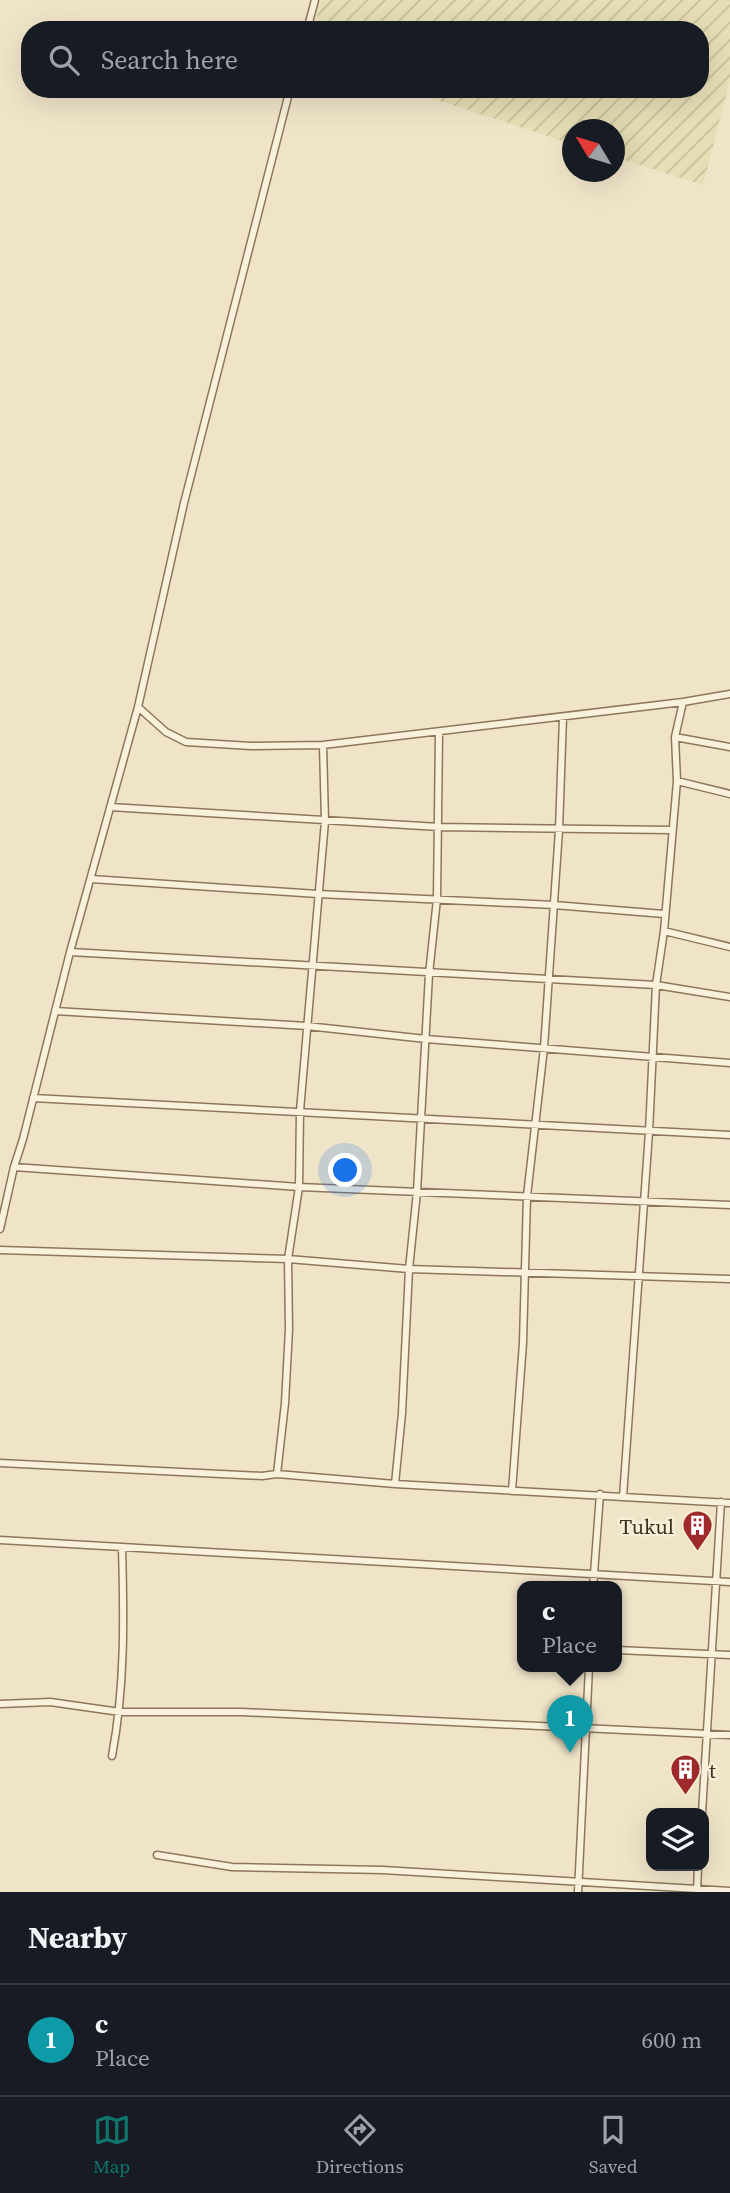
<!DOCTYPE html>
<html lang="en">
<head>
<meta charset="utf-8">
<style>
	body { margin:0; font-family:"Source Serif 4",serif; background:#242831; color:#f1f3f6 }
	.controls { position:absolute; right:21px; bottom:21px; display:grid; overflow:hidden; border-radius:14px; box-shadow:0 7px 28px #0002 }
	.controls button { width:63px; height:63px; display:grid; place-items:center; padding:0; border:0; border-bottom:2px solid #363941; background:#171b24; color:#f1f3f6; font:35px sans-serif }
	.compass { position:absolute; left:562px; top:119px; width:63px; height:63px; border-radius:50%; background:#171b24; box-shadow:0 7px 28px #0002; rotate:308deg }
	.you { position:absolute; left:346px; top:1171px; width:24px; height:24px; margin:-18px; border:5px solid #fff; border-radius:50%; background:#1a73e8; box-shadow:0 0 0 10px #1a73e833 }
	.badge { display:grid; place-items:center; width:46px; height:46px; border-radius:50%; background:#0f766e; color:#fff; font-size:23px; font-weight:700 }
	.pin { position:absolute; translate:-50% -58px; filter:drop-shadow(0 2px 4px #0008) }
	.pin::after { content:''; position:absolute; top:37px; width:24px; height:21px; background:inherit; clip-path:polygon(0 0,100% 0,50% 100%) }
	.popup { position:absolute; left:517px; top:1581px; width:105px; height:91px; box-sizing:border-box; display:grid; place-content:center; border-radius:14px; background:#171b24; filter:drop-shadow(0 2px 5px #0005); font-size:23px; white-space:nowrap; color:#9ea1a6 }
	.popup b { font-size:26px; color:#f1f3f6 }
	.popup::after { content:''; position:absolute; left:50%; top:100%; margin-left:-14px; border:14px solid transparent; border-top-color:#171b24 }
	.list { margin:0; padding:0; list-style:none }
	h2 { display:flex; justify-content:space-between; align-items:center; height:91px; margin:0; padding:0 28px; font-size:30px }
	h2 small { font-size:23px; font-weight:400; color:#9ea1a6 }
	.list li { display:grid; grid-template-columns:46px 1fr auto; gap:21px; align-items:center; box-sizing:border-box; height:112px; padding:0 28px; border-top:2px solid #363941 }
	.list b { display:block; font-size:26px; white-space:nowrap }
	.list p { margin:0; font-size:23px; white-space:nowrap; color:#9ea1a6 }
	.list em { font-size:23px; font-style:normal; color:#9ea1a6 }
	.icon { flex:none; width:38px; height:38px; fill:none; stroke:currentColor; stroke-width:2; stroke-linecap:round; stroke-linejoin:round }
	.map { position:relative; flex:none; width:730px; height:1892px; overflow:hidden }
	.search { position:absolute; background:#171b24; box-shadow:0 7px 28px #0002; left:21px; right:21px; top:21px; height:77px; display:flex; align-items:center; gap:18px; box-sizing:border-box; padding:0 24px; border-radius:28px; color:#9ea1a6; font-size:26px }
	.sheet { height:203px; background:#171b24 }
	nav { display:flex; justify-content:space-around; align-items:center; box-sizing:border-box; height:98px; border-top:2px solid #363941; background:#171b24; font-size:19px; color:#9ea1a6 }
	nav a { display:grid; justify-items:center; gap:4px }
	nav .on { color:#0f766e }
	.map>svg:first-child { display:block }
</style>
</head>
<body>
<div class="map">
<svg width="730" height="1892" viewBox="0 0 730 1892">
	<defs>
		<pattern id="farmland-furrows" width="10" height="10" patternUnits="userSpaceOnUse" patternTransform="scale(1.75)"><rect width="10" height="10" fill="#e6deb5"/><path d="M-1 1l2-2M0 10L10 0M9 11l2-2" fill="none" stroke="#c6bf9b"/></pattern>
	</defs>
	<rect width="100%" height="100%" fill="#f0e4c8"/>
	<!-- farmland -->
	<path fill="url(#farmland-furrows)" d="M321 0H730V80L703 185 615 157 614 130H572V144L403 89H700V30H314Z"/>
	<g fill="none" stroke-linecap="round" stroke-linejoin="round">
		<defs>
			<path id="minor" d="M307 30 315 0
				M138 707 166 732 186 742 251 746 323 745 683 702 730 694
				M675 737 730 747
				M677 781 730 794
				M110 807 439 827 671 830
				M91 879 318 894 554 905 664 914
				M664 931 730 947
				M70 952 656 985 730 997
				M55 1011 307 1026 426 1039 730 1063
				M33 1098 730 1135
				M14 1167 299 1187 730 1205
				M0 1229 14 1167 23 1139 70 952 138 707 184 503 290 89
				M0 1250 288 1259 409 1269 730 1279
				M0 1463 262 1476 277 1474 395 1484 623 1497 649 1132 656 985 664 931 677 781 675 737 683 702
				M277 1474 285 1403 289 1329 288 1259 299 1187 300 1111 325 821 323 745
				M395 1484 402 1413 409 1269 417 1192 429 974 437 899 439 732
				M512 1491 523 1343 527 1196 544 1048 559 830 563 717
				M623 1497 730 1503
				M0 1540 730 1582
				M593 1587 600 1494
				M617 1650 730 1655
				M0 1704 50 1702 120 1712H242L730 1735
				M112 1756C125 1687 124 1618 122 1547
				M702 1813 721 1502
				M157 1855 232 1867 383 1870 730 1891
				M578 1892 589 1667
				M697 1892 698 1866"/>
		</defs>
		<!-- minor casing -->
		<use href="#minor" stroke="#8d765c" stroke-width="9"/>
		<!-- minor -->
		<use href="#minor" stroke="#faf1dc" stroke-width="6"/>
	</g>
	<!-- icons -->
	<defs>
		<symbol id="building-pin" viewBox="-11 -11 22 30"><path d="M0 17L-7.5 6A9.5 9.5 0 1 1 7.5 6Z" fill="#9e2a2b" stroke="#f7eed8"/><path d="M-4-6H4V6H1V3H-1V6H-4ZM-2.5-4.3h1.7v1.8h-1.7ZM.8-4.3h1.7v1.8H.8ZM-2.5-1h1.7V.8h-1.7ZM.8-1h1.7V.8H.8Z" fill="#fff"/></symbol>
	</defs>
	<g fill-rule="evenodd">
		<use href="#building-pin" x="680" y="1508" width="35" height="47"/>
		<use href="#building-pin" x="668" y="1752" width="35" height="47"/>
	</g>
	<g text-anchor="middle" dominant-baseline="central" stroke-width="5" stroke-linejoin="round" paint-order="stroke">
		<!-- poi labels -->
		<g font-size="21" fill="#3d2e20" stroke="#f7eed8" text-anchor="end">
			<text x="674" y="1526">Tukul</text>
			<text x="709" y="1770" text-anchor="start">t</text>
		</g>
	</g>
</svg>
<div class="controls">
<button><svg class="icon" aria-label="layers" viewBox="0 0 24 24"><path d="M12 4l9 5-9 5-9-5zM3 14l9 5 9-5"/></svg></button>
</div>
<svg class="compass" viewBox="-18 -18 36 36"><path d="M0-13l5 13h-10z" fill="#e53935"/><path d="M0 13l5-13h-10z" fill="#9ea1a6"/></svg>
<div class="you"></div>
<div class="pin badge" style="left:570px;top:1753px;background:#0f9aa8">1</div>
<div class="popup"><b>c</b>Place</div>
<div class="search"><svg class="icon" aria-label="search" viewBox="0 0 24 24"><circle cx="10" cy="10" r="6"/><path d="M15 15l6 6"/></svg>Search here</div>
</div>
<section class="sheet">
<h2>Nearby<small></small></h2>
<ul class="list">
<li><span class="badge" style="background:#0f9aa8">1</span><div><b>c</b><p>Place</p></div><em>600 m</em></li>
</ul>
</section>
<nav>
<a class="on"><svg class="icon" aria-label="map" viewBox="0 0 24 24"><path d="M3 6l6-2 6 2 6-2v14l-6 2-6-2-6 2zM9 4v14M15 6v14"/></svg>Map</a>
<a><svg class="icon" aria-label="directions" viewBox="0 0 24 24"><path d="M12 3l9 9-9 9-9-9zM9 14v-3h6M13 9l2 2-2 2"/></svg>Directions</a>
<a><svg class="icon" aria-label="saved" viewBox="0 0 24 24"><path d="M7 4h10v16l-5-4-5 4z"/></svg>Saved</a>
</nav>
</body>
</html>
